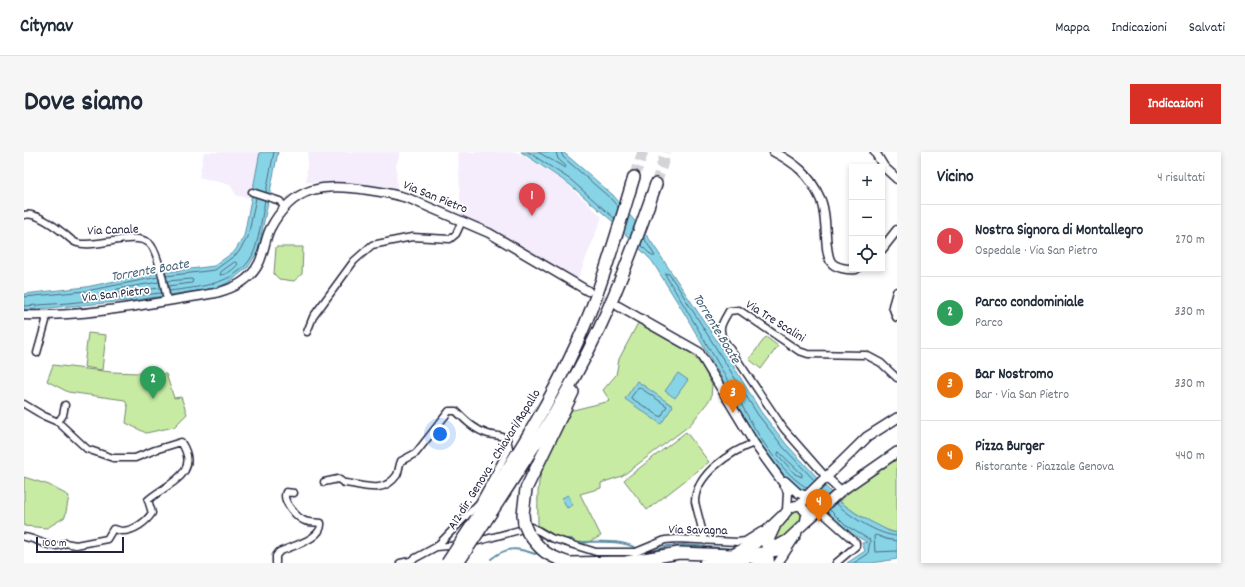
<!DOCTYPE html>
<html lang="it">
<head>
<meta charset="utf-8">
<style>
	body { margin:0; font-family:Dekko,sans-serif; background:#f6f6f7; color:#1f2937 }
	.controls { position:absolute; right:12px; top:12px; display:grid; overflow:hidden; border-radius:0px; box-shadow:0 2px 6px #0003 }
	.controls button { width:36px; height:36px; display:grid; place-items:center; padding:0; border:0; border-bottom:1px solid #e0e1e3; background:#fff; color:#1f2937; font:20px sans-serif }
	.scale { position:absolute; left:12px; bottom:10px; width:88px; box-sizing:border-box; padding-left:4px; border:2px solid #22223b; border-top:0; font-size:11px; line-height:14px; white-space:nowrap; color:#22223b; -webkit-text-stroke:3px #fff; paint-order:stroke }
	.you { position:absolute; left:416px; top:282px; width:14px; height:14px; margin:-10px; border:3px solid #fff; border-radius:50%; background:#1a73e8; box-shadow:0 0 0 6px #1a73e833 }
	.badge { display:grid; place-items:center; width:26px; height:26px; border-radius:50%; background:#d93025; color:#fff; font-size:13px; font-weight:700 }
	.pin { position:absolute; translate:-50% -33px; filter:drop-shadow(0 1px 2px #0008) }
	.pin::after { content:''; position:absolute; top:21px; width:14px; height:12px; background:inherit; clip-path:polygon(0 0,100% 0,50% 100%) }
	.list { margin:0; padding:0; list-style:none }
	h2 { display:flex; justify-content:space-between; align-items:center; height:52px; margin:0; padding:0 16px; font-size:17px }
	h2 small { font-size:13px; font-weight:400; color:#747a83 }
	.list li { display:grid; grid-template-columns:26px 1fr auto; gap:12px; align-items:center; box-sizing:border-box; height:72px; padding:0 16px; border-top:1px solid #e0e1e3 }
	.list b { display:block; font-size:15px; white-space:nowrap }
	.list p { margin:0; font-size:13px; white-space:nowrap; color:#747a83 }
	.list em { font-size:13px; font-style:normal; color:#747a83 }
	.icon { flex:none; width:22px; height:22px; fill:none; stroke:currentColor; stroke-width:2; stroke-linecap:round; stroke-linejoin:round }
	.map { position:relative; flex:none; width:873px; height:411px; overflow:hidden; border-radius:0px }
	header { display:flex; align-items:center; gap:24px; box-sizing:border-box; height:56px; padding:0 20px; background:#fff; border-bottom:1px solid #e0e1e3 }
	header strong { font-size:19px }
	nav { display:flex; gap:22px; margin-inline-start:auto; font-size:14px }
	.intro { display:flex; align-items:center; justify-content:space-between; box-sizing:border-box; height:96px; padding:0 24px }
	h1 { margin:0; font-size:28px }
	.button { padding:10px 18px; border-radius:0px; background:#d93025; color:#fff; font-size:14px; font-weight:700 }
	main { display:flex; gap:24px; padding:0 24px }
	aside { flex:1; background:#fff; border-radius:0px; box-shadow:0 2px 6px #0003 }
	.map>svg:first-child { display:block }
</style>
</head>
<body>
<header>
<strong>Citynav</strong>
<nav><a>Mappa</a><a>Indicazioni</a><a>Salvati</a></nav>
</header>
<div class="intro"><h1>Dove siamo</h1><a class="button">Indicazioni</a></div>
<main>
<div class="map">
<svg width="873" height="411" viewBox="0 0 873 411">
	<rect width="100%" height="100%" fill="#fff"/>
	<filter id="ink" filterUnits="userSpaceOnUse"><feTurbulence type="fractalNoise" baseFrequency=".025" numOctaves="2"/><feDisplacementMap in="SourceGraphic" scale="8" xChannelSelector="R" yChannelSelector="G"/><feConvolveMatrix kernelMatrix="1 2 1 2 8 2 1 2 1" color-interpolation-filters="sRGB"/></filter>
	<g filter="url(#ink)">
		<!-- built -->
		<path fill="#f5edfb" d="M180 0H236L228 46 213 44 206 33 175 25Z
			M284 0H377L372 13 373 40 321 30H282Z
			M434 0H493L540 29 578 65 554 127 437 63Z"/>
		<!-- green -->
		<path fill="#c8eba4" stroke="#758670" d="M252 95H279L278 122 270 129 255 127 250 122Z
			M614 171 668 202 678 214 688 233 687 246 666 273 598 324 577 331V336L556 342 577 384 558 393 533 385 514 373C514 359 513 344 515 330 519 305 534 281 545 259L586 249 579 238 592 223 595 207Z
			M64 181 82 183 78 218 60 215Z
			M742 185 754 194 737 217 725 207Z
			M29 213 87 220 142 222 150 246 157 245 163 262 150 275 122 281 102 271 104 255 101 248 44 240 23 229Z
			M662 280 685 310 623 358 600 328Z
			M873 307V381C852 376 833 362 816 350L826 339Z
			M0 325 25 333 45 344 41 365 23 376 0 374Z
			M774 358 779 362 777 369 756 390 751 391 747 383 770 359Z"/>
		<!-- water -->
		<path fill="#88d4e7" stroke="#5f8da2" d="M236 0H254L234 99 224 115 207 129 193 136 105 149 0 158V142L62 135 120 123 190 114 211 99 220 84Z
			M497 0H539L589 43 624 85 707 210 737 260 763 293 816 350 836 364 865 379 873 381V407L848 411H823L841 399 838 391 843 390 819 377 781 339 765 329 736 293 662 164 628 109 587 68 545 32Z
			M654 221 664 228 651 246 641 239Z
			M613 229 649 254 637 272 601 247Z
			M544 343 549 353 543 356 538 346Z"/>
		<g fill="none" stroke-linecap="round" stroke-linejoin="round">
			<!-- shore -->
			<path stroke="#4b6980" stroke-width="1" d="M504 0 547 28 591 67
				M514 0 541 16 542 14 534 7 532 0
				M537 0 539 5 586 46 594 55
				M242 40 250 0
				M617 93 628 104H631L620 86
				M211 110 214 112C210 117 203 123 196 123L197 120Z
				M142 124 191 118 214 101 224 85 232 46
				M143 129 167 127 169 128 168 131 144 134
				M135 130 93 137 92 140 94 141 136 136
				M145 139C176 135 219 132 231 97 236 81 238 64 241 48
				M0 145 62 139 134 125
				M0 154 44 151 137 141
				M615 235 643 254 637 265 607 246Z
				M755 300 778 322V325L771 322 754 303Z
				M783 336C746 312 727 269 706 232 685 196 664 159 642 124V121L645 122 655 137 734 263 760 296 791 329
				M812 351C825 364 854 383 873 384
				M805 357 821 373 846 388 844 402 830 411
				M873 389 862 387 852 383 850 384 851 400 873 399"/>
			<!-- stream -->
			<path stroke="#5f8da2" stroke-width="2" d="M540 387H548
				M557 390C576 390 597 387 614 397
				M627 400 644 394 659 393 710 397
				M467 407C482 395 492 395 511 402L514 400"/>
			<!-- secondary-tunnel -->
			<path stroke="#d3d3d8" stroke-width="8" stroke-dasharray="8 4" stroke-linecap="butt" d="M568 141 592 153"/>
			<!-- highway-tunnel -->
			<path stroke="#d3d3d8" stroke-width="11" stroke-dasharray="11 5.5" stroke-linecap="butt" d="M610 25 619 0
				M632 32 642 0"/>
			<defs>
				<path id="street" d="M228 40 256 49 260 55
					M0 63C11 60 29 73 38 80 43 83 47 89 53 91 72 97 109 79 125 91 134 98 141 137 143 149
					M283 180 289 165 330 109 348 93 388 85 426 87 432 82 438 69
					M13 201 22 169 21 164
					M0 252 20 264 34 270 63 297 89 306H111L131 298 157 290C178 322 144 331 124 348L128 361C122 370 110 379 98 379 95 379 93 377 89 377L83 387 52 393 41 391C28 400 14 386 0 385
					M34 270 39 263 41 253
					M802 325 760 277 700 188C693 176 699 170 705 159L715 158 775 199 784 202 842 203 857 211 873 226
					M300 330 314 327C317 328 318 331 321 331 340 333 359 343 373 323 375 319 375 313 377 309L392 301 425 259H432C442 269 451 278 464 282 471 284 478 283 483 287L485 296 455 351 412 395
					M795 358 832 391V394L812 411
					M681 389 671 350C671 322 708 299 730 291
					M447 391 507 375 515 379 527 386 572 400H612L641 388 653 387 714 390 721 389 737 379
					M252 411V404L255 400C267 394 299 387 297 371 292 370 286 371 281 369 273 366 257 348 262 340L270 341
					M376 411 386 409 412 395 436 393"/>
				<path id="secondary" d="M750 0C771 11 785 22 795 44 805 62 799 98 807 110 811 116 825 118 832 117
					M851 0 860 15 873 27
					M858 97 873 78
					M873 140 869 154 873 165
					M594 154 675 200 730 291 762 335 764 340 763 359
					M0 163C64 165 129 151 192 141 210 136 226 129 235 111 240 101 241 87 246 77 269 33 300 31 344 38 358 40 372 42 386 47L465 81 564 139
					M802 325 817 339
					M761 329 774 341 783 344
					M745 400 746 411
					M754 411 773 382"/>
				<path id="primary" d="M776 354 783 344 843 285 873 266
					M781 371 817 339 873 300
					M751 375 745 388 748 393 752 394 763 388 781 371 783 361 777 354C766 351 761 362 755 370
					M747 380 741 391 745 400 755 399 763 388"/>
				<path id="highway" d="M452 367C488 310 525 253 553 191 577 138 593 81 610 25
					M461 370C502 308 543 245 575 177 597 130 615 81 632 32
					M500 372 499 362 502 337 549 240
					M504 381C518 400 522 403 545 411
					M724 403 745 400
					M544 411 602 410 655 401 709 403 731 391 758 365
					M681 411 727 405 741 411"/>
			</defs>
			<!-- street casing -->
			<use href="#street" stroke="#22223b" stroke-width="9"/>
			<!-- secondary casing -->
			<use href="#secondary" stroke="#22223b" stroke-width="11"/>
			<!-- primary casing -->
			<use href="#primary" stroke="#22223b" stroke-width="12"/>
			<!-- highway casing -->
			<use href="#highway" stroke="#22223b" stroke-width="14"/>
			<!-- street -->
			<use href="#street" stroke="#fff" stroke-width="6"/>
			<!-- secondary -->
			<use href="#secondary" stroke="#fff" stroke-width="8"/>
			<!-- primary -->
			<use href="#primary" stroke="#fff" stroke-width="9"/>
			<!-- highway -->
			<use href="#highway" stroke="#fff" stroke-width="11"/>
			<defs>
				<path id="highway-bridge" d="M500 372 504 381
					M423 411 452 367
					M434 411 461 370"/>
			</defs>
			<!-- highway-bridge casing -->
			<use href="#highway-bridge" stroke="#22223b" stroke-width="14" stroke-linecap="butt"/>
			<!-- highway-bridge -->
			<use href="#highway-bridge" stroke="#fff" stroke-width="11"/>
		</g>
	</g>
	<g text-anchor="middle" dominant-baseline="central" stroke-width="3.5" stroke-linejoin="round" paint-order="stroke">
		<!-- street labels -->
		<g font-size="13" fill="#22223b" stroke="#fff">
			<text transform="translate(411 46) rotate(22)">Via San Pietro</text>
			<text transform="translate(89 79) rotate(-2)">Via Canale</text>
			<text transform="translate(92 143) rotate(-7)">Via San Pietro</text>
			<text transform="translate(751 170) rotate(32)">Via Tre Scalini</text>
			<text transform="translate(471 308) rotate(-58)">A12 dir. Genova - Chiavari/Rapallo</text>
			<text transform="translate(674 379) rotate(1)">Via Savagna</text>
		</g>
		<!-- water labels -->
		<g font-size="14" font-style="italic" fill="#466077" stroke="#fff">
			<text transform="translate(126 119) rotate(-10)">Torrente Boate</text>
			<text transform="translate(692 177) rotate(59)">Torrente Boate</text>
		</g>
	</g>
</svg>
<div class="controls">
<button>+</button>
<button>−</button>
<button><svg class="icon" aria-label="locate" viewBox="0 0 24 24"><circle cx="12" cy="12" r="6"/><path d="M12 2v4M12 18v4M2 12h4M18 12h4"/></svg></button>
</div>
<div class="scale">100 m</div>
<div class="you"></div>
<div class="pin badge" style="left:508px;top:64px;background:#e0444e">1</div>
<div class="pin badge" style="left:129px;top:247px;background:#2e9e5b">2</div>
<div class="pin badge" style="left:709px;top:261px;background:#e8710a">3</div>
<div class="pin badge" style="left:795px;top:370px;background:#e8710a">4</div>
</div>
<aside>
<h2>Vicino<small>4 risultati</small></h2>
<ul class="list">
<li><span class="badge" style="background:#e0444e">1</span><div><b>Nostra Signora di Montallegro</b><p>Ospedale · Via San Pietro</p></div><em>270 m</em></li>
<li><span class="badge" style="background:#2e9e5b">2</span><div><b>Parco condominiale</b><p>Parco</p></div><em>330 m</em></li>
<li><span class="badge" style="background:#e8710a">3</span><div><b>Bar Nostromo</b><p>Bar · Via San Pietro</p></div><em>330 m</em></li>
<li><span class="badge" style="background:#e8710a">4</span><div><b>Pizza Burger</b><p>Ristorante · Piazzale Genova</p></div><em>440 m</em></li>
</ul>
</aside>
</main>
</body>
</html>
